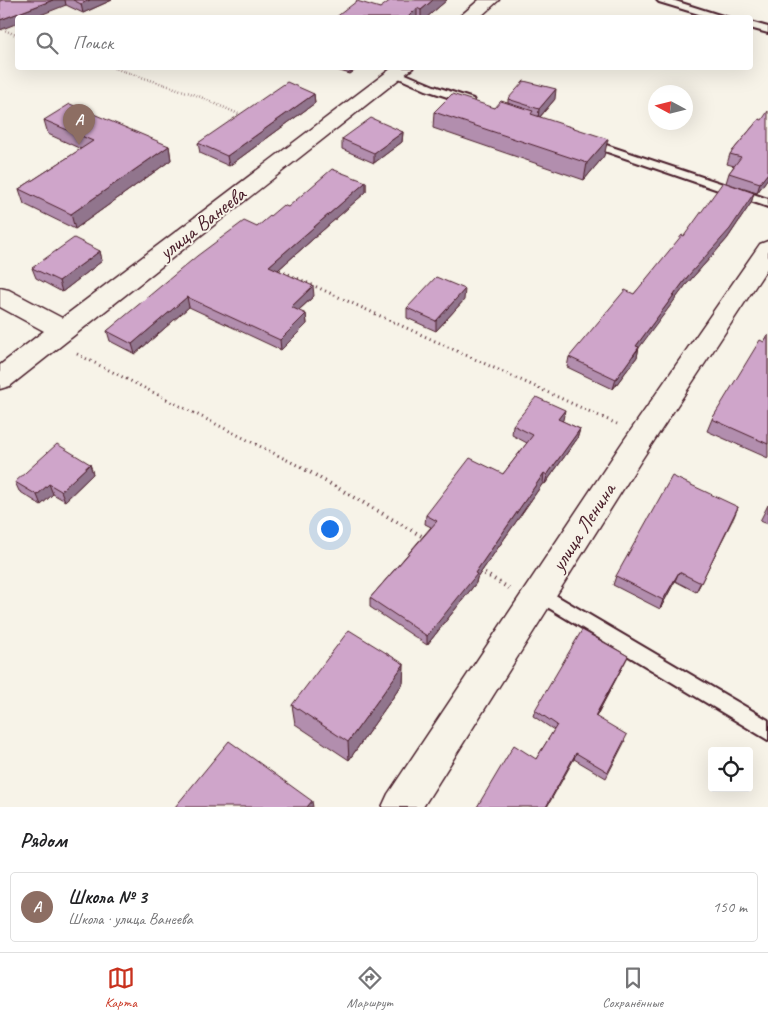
<!DOCTYPE html>
<html lang="ru">
<head>
<meta charset="utf-8">
<style>
	body { margin:0; font-family:Caveat,sans-serif; background:#f2f2f2; color:#202124 }
	.controls { position:absolute; right:15px; bottom:15px; display:grid; overflow:hidden; border-radius:5px; box-shadow:0 5px 20px #0002 }
	.controls button { width:45px; height:45px; display:grid; place-items:center; padding:0; border:0; border-bottom:1px solid #e0e0e0; background:#fff; color:#202124; font:25px sans-serif }
	.compass { position:absolute; left:648px; top:85px; width:45px; height:45px; border-radius:50%; background:#fff; box-shadow:0 5px 20px #0002; rotate:277deg }
	.you { position:absolute; left:329px; top:528px; width:18px; height:18px; margin:-12px; border:4px solid #fff; border-radius:50%; background:#1a73e8; box-shadow:0 0 0 8px #1a73e833 }
	.badge { display:grid; place-items:center; width:32px; height:32px; border-radius:50%; background:#c8321e; color:#fff; font-size:16px; font-weight:700 }
	.pin { position:absolute; translate:-50% -41px; filter:drop-shadow(0 1px 2px #0008) }
	.pin::after { content:''; position:absolute; top:26px; width:18px; height:15px; background:inherit; clip-path:polygon(0 0,100% 0,50% 100%) }
	.list { margin:0; padding:0; list-style:none }
	h2 { display:flex; justify-content:space-between; align-items:center; height:65px; margin:0; padding:0 20px; font-size:21px }
	h2 small { font-size:16px; font-weight:400; color:#757577 }
	.list li { display:grid; grid-template-columns:32px 1fr auto; gap:15px; align-items:center; box-sizing:border-box; height:70px; margin:0 10px 10px; padding:0 10px; border:1px solid #e0e0e0; border-radius:5px }
	.list b { display:block; font-size:19px; white-space:nowrap }
	.list p { margin:0; font-size:16px; white-space:nowrap; color:#757577 }
	.list em { font-size:16px; font-style:normal; color:#757577 }
	.icon { flex:none; width:28px; height:28px; fill:none; stroke:currentColor; stroke-width:2; stroke-linecap:round; stroke-linejoin:round }
	.map { position:relative; flex:none; width:768px; height:807px; overflow:hidden }
	.search { position:absolute; background:#fff; box-shadow:0 5px 20px #0002; left:15px; right:15px; top:15px; height:55px; display:flex; align-items:center; gap:12px; box-sizing:border-box; padding:0 18px; border-radius:5px; color:#757577; font-size:19px }
	.sheet { height:145px; background:#fff }
	nav { display:flex; justify-content:space-around; align-items:center; box-sizing:border-box; height:70px; border-top:1px solid #e0e0e0; background:#fff; font-size:14px; color:#757577 }
	nav a { display:grid; justify-items:center; gap:2px }
	nav .on { color:#c8321e }
	.map>svg:first-child { display:block }
</style>
</head>
<body>
<div class="map">
<svg width="768" height="807" viewBox="0 0 768 807">
	<rect width="100%" height="100%" fill="#f7f3e8"/>
	<filter id="ink" filterUnits="userSpaceOnUse"><feTurbulence type="fractalNoise" baseFrequency=".02" numOctaves="2"/><feDisplacementMap in="SourceGraphic" scale="10" xChannelSelector="R" yChannelSelector="G"/><feConvolveMatrix kernelMatrix="1 2 1 2 8 2 1 2 1" color-interpolation-filters="sRGB"/></filter>
	<g filter="url(#ink)">
		<g fill="none" stroke-linecap="round" stroke-linejoin="round">
			<defs>
				<path id="lane" d="M657 0H672L729 18H712L659 2Z
					M750 22 768 27V33L750 28Z
					M396 70 434 86 473 99 474 101 469 104 426 90 392 75 391 73Z
					M588 139 768 199V207L584 144 582 142Z
					M540 586 768 720V740L534 599 531 594 534 589Z"/>
				<path id="street" d="M479 0H499L479 18H458Z
					M392 68H413L10 386 0 389V365L44 331 0 307V288L9 290 62 318Z
					M768 241V267L642 459 423 807H382L388 794 622 443 760 244Z"/>
			</defs>
			<!-- lane casing -->
			<use href="#lane" stroke="#4a1f2b" stroke-width="4"/>
			<!-- street casing -->
			<use href="#street" stroke="#4a1f2b" stroke-width="3"/>
			<!-- path-far2 -->
			<path stroke="#4a1f2b" stroke-width="2.5" stroke-dasharray="0.5 2.5" stroke-linecap="butt" d="M0 28 18 36
				M114 68 196 95 243 116"/>
			<!-- path-far1 -->
			<path stroke="#4a1f2b" stroke-width="3" stroke-dasharray="1 4" stroke-linecap="butt" d="M275 268 617 424
				M77 354 303 468"/>
			<!-- path -->
			<path stroke="#4a1f2b" stroke-width="4" stroke-dasharray="1 4.5" stroke-linecap="butt" d="M301 467 425 538
				M480 571 509 588"/>
			<!-- lane -->
			<use href="#lane" fill="#f7f3e8" fill-rule="evenodd"/>
			<!-- street -->
			<use href="#street" fill="#f7f3e8" fill-rule="evenodd"/>
		</g>
		<!-- wall -->
		<path fill="#b28eae" stroke="#4a1f2b" d="M0 0H112L83 13 66 5Z
			M447 0 426 18H335L380 8Z
			M330 68H358L350 74Z
			M314 94 315 103 229 166 200 153 198 143Z
			M508 99H555L540 117 604 156 584 180 433 128 434 112 495 108 508 103Z
			M759 119 768 178 757 193 726 183 729 173 734 166 727 164 730 154Z
			M44 120 169 146 171 160 75 229 24 204 19 189 81 149 48 134Z
			M403 132 402 142 374 163 342 149V139Z
			M366 182V192L278 270 314 296 298 311 306 314 307 324 281 350 189 307 135 354 110 341 107 331 257 227 288 207Z
			M754 193 751 203 727 239 685 286 639 347 637 357 613 389 567 367 569 357 634 294 684 236Z
			M100 251 102 261 62 292 36 278 32 268Z
			M464 300 436 331 407 318V308Z
			M768 335V458L707 431 712 419 764 342Z
			M563 420 562 421 580 429 577 439 545 484 543 483 477 578 476 583 427 645 370 607V598L431 527 425 524 426 515 503 474 527 443 512 435 513 425Z
			M90 464 93 474 65 501 53 494 41 505 19 491 15 482Z
			M768 505V524L760 521Z
			M738 507 696 592 675 581 660 609 613 585 616 576Z
			M628 656 625 662 596 717 625 741 606 778 574 759H536L554 730 533 716 535 710Z
			M404 664 403 683 349 760 295 724 292 705Z"/>
		<!-- shaded-wall -->
		<path fill="#91748d" stroke="#4a1f2b" d="M53 0H65L66 5 33 18H18V23L0 30V20Z
			M90 0H112L83 13 81 4Z
			M433 0H447L426 18H421V10Z
			M417 8V18H407Z
			M350 68H358L350 74Z
			M556 89 555 99 538 119 539 109Z
			M314 94 315 103 229 166 227 156Z
			M403 132 402 142 374 163V153Z
			M608 139 604 156 584 180 587 163Z
			M169 146 171 160 75 229 71 214Z
			M768 173V178L757 193 760 183Z
			M366 182V192L270 277 269 266Z
			M754 193 751 203 727 239 685 286 633 356 636 346 688 276Z
			M100 251 102 261 62 292 59 281Z
			M313 286 314 296 291 317V307Z
			M465 289 464 300 436 331V321Z
			M187 297 189 307 135 354 132 344Z
			M306 314 307 324 281 350 280 340Z
			M639 347 637 357 613 389 616 379Z
			M565 410 563 420 556 429 558 419Z
			M580 429 577 439 545 484 547 475Z
			M90 464 93 474 65 501 61 491Z
			M544 473 543 483 477 578 476 583 427 645V636L475 573Z
			M49 484 53 494 41 505 37 495Z
			M738 507 734 517 696 592 701 583Z
			M679 572 675 581 660 609 663 600Z
			M628 656 625 662 593 722 595 716Z
			M404 664 403 683 349 760 348 742Z
			M576 753 574 759 547 807H546Z
			M312 801 313 807H307Z"/>
		<!-- building -->
		<path fill="#cfa5ca" stroke="#4a1f2b" d="M0 0H53L0 20Z
			M73 0H90L81 4Z
			M391 0H433L421 10 417 8 407 18H335L357 1 380 8Z
			M524 81 556 89 539 109 508 99Z
			M287 82 314 94 227 156 198 143Z
			M452 94 495 108 501 101 533 111 531 114 608 139 587 163 434 112Z
			M70 104 169 146 71 214 19 189 93 141 44 120Z
			M768 111V173L760 183 729 173 741 157 730 154 759 119 762 120Z
			M371 118 403 132 374 153 342 139Z
			M332 169 366 182 269 266 313 286 291 307 306 314 280 340 187 297 132 344 107 331 197 256 244 221 257 227 283 205 288 207Z
			M723 182 754 193 730 229 688 276 636 346 639 347 616 379 569 357 625 290 634 294 682 235 684 236Z
			M74 238 100 251 59 281 32 268Z
			M436 277 465 289 436 321 407 308Z
			M768 335V444L712 419 760 340 764 342Z
			M536 397 565 410 558 419 580 429 547 475 544 473 475 573 477 574 427 636 370 598 437 521 426 515 470 458 503 474 533 435 513 425Z
			M57 444 90 464 61 491 49 484 37 495 15 482Z
			M672 476 738 507 701 583 679 572 663 600 616 576Z
			M349 630 404 664 348 742 292 705Z
			M582 630 628 656 595 716 627 735 608 772 576 753 546 807H477L514 745 536 759 557 725 535 710Z
			M229 741 312 801 307 807H175Z"/>
	</g>
	<g text-anchor="middle" dominant-baseline="central" stroke-width="4" stroke-linejoin="round" paint-order="stroke">
		<!-- street labels -->
		<g font-size="21" fill="#4a1f2b" stroke="#f7f3e8">
			<text transform="translate(202 223) rotate(-38)">улица Ванеева</text>
			<text transform="translate(583 527) rotate(-57)">улица Ленина</text>
		</g>
	</g>
</svg>
<div class="controls">
<button><svg class="icon" aria-label="locate" viewBox="0 0 24 24"><circle cx="12" cy="12" r="6"/><path d="M12 2v4M12 18v4M2 12h4M18 12h4"/></svg></button>
</div>
<svg class="compass" viewBox="-18 -18 36 36"><path d="M0-13l5 13h-10z" fill="#e53935"/><path d="M0 13l5-13h-10z" fill="#757577"/></svg>
<div class="you"></div>
<div class="pin badge" style="left:79px;top:145px;background:#8d6e63">A</div>
<div class="search"><svg class="icon" aria-label="search" viewBox="0 0 24 24"><circle cx="10" cy="10" r="6"/><path d="M15 15l6 6"/></svg>Поиск</div>
</div>
<section class="sheet">
<h2>Рядом<small></small></h2>
<ul class="list">
<li><span class="badge" style="background:#8d6e63">A</span><div><b>Школа № 3</b><p>Школа · улица Ванеева</p></div><em>150 m</em></li>
</ul>
</section>
<nav>
<a class="on"><svg class="icon" aria-label="map" viewBox="0 0 24 24"><path d="M3 6l6-2 6 2 6-2v14l-6 2-6-2-6 2zM9 4v14M15 6v14"/></svg>Карта</a>
<a><svg class="icon" aria-label="directions" viewBox="0 0 24 24"><path d="M12 3l9 9-9 9-9-9zM9 14v-3h6M13 9l2 2-2 2"/></svg>Маршрут</a>
<a><svg class="icon" aria-label="saved" viewBox="0 0 24 24"><path d="M7 4h10v16l-5-4-5 4z"/></svg>Сохранённые</a>
</nav>
</body>
</html>
